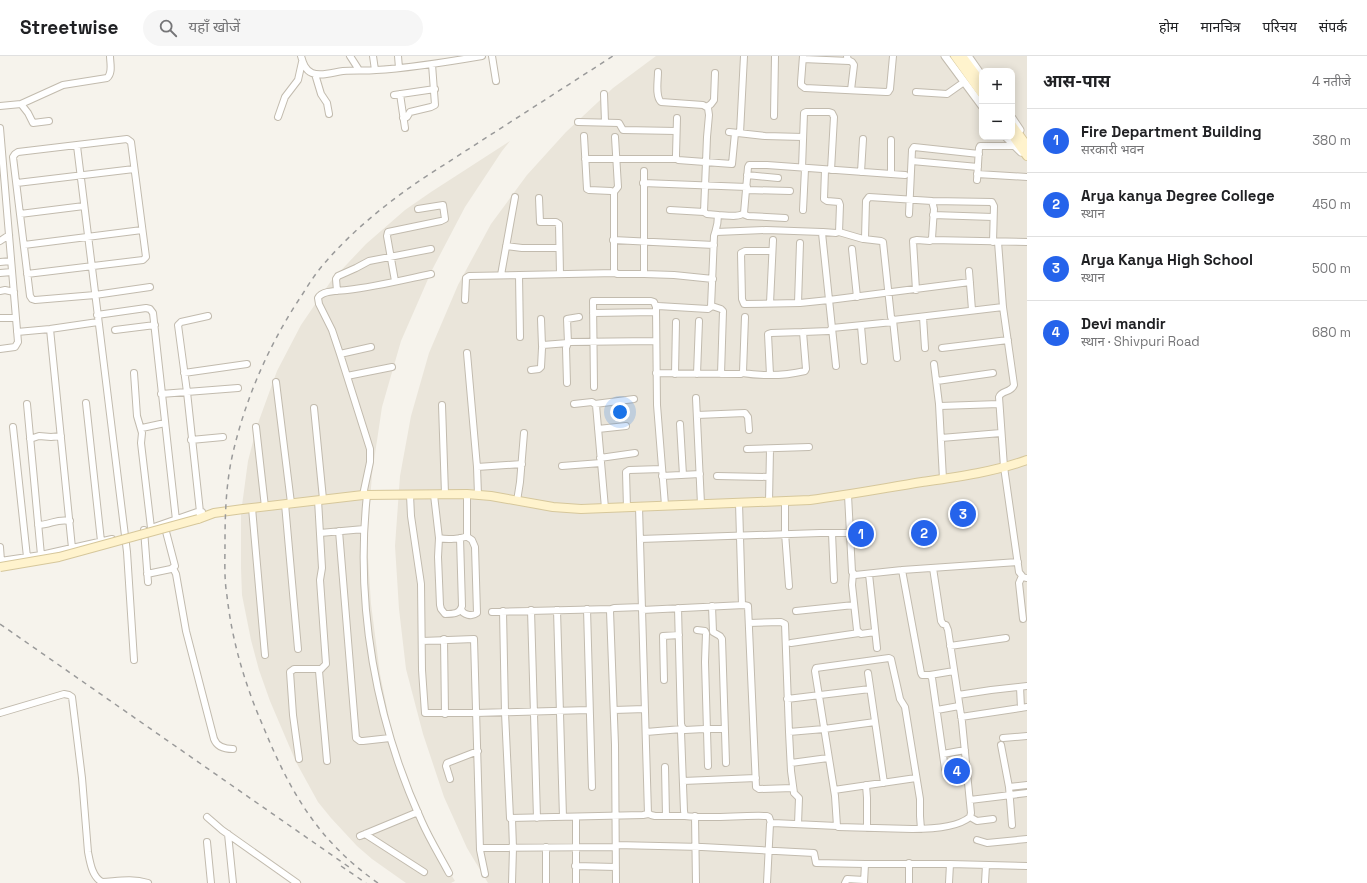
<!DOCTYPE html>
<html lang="hi">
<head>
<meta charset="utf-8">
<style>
	body { margin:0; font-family:"Space Grotesk","Noto Sans Devanagari",sans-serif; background:#f6f6f6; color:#202124 }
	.controls { position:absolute; right:12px; top:12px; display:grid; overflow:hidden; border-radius:8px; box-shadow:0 2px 10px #0003 }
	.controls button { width:36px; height:36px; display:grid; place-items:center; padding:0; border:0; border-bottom:1px solid #e0e0e0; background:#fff; color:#202124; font:20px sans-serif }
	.you { position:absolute; left:620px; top:356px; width:14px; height:14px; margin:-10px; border:3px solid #fff; border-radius:50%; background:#1a73e8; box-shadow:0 0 0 6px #1a73e833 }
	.badge { display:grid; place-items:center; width:26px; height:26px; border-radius:50%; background:#2563eb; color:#fff; font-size:13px; font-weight:700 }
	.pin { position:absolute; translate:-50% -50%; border:2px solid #fff; box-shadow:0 1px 4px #0006 }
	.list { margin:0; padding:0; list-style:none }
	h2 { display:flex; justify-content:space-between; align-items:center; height:52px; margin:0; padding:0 16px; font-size:17px }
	h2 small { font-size:13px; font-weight:400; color:#757577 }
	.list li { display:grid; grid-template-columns:26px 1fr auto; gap:12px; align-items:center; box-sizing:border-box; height:64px; padding:0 16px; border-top:1px solid #e0e0e0 }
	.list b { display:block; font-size:15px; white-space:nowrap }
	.list p { margin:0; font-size:13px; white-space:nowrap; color:#757577 }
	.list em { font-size:13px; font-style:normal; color:#757577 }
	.icon { flex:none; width:22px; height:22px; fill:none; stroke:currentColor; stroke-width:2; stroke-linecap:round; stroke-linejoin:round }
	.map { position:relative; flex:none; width:1027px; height:827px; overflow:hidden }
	header { display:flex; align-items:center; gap:24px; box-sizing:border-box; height:56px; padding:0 20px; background:#fff; border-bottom:1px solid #e0e0e0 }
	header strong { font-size:19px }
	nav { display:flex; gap:22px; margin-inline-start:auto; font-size:14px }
	.search { width:280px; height:36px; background:#f6f6f6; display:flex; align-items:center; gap:10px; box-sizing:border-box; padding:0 14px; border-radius:22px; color:#757577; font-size:15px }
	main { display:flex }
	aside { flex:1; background:#fff }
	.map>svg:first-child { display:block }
</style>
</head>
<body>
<header>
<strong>Streetwise</strong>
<div class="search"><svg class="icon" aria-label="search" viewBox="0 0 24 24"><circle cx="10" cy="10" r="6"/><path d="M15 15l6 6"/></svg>यहाँ खोजें</div>
<nav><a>होम</a><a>मानचित्र</a><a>परिचय</a><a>संपर्क</a></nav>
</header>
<main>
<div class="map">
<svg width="1027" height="827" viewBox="0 0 1027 827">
	<rect width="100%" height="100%" fill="#f6f3ec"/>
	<!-- residential -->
	<path fill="#eae5da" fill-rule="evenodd" d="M656 0H1027V827H488L467 792 444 741 423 678 406 613 399 553 395 490 400 420 411 360 429 297 458 229 491 168 527 119 566 76 613 32ZM982 15H1012V81H982Z
		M510 85 502 95 465 151 432 214 401 285 382 351 372 418 367 486 371 548 380 618 394 687 417 749 441 802 455 825 451 827H406L372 803 357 790 331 762 318 746 296 706 270 645 259 614 251 584 242 539 241 512V457L248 405 257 370 277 315 301 269 331 225 366 188 405 154 431 136Z"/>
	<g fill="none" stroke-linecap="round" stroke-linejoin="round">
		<defs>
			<path id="minor" d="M301 0C303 7 305 14 312 17 321 21 334 16 343 15 354 14 365 15 376 14 412 12 447 6 482 0
				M350 0 359 14
				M373 0 375 14
				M398 0 399 12
				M492 0 496 25
				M803 0 801 26V29L805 32 886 36H888L890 33 893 0
				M847 0 848 4 852 6 854 9 851 34
				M803 3 849 5
				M658 16C658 25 655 40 661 46L703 49 708 52 709 59 707 81 704 156 707 158 718 159C718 169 717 170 714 180L711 251 708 253 658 250 656 251V252L657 349 665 449
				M315 18 321 38 327 47 329 58
				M916 36 947 38 964 26
				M400 38 405 72
				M604 38 605 66
				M394 39 435 33
				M21 48 28 57 33 67 49 65
				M0 50 21 48 63 29 107 22C113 17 110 7 110 0
				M707 51 711 48 714 44 715 17
				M774 60 775 0
				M278 61 285 41 298 24 302 6
				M403 62 407 61 410 56 431 51 435 49 432 8
				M677 62 676 99V102L678 104 732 108 735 77
				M578 66 619 67 623 74 676 75
				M0 72 18 286 15 291 0 293
				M729 76 765 80 803 81
				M740 77 744 0
				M584 80 587 133 589 134 611 135 614 136V217L617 218H644
				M77 90 127 496 134 604
				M585 103H677
				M912 105 978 111
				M802 112 804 57 806 56H829L832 57 834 61 831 114
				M644 115V218L674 219 713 223
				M861 116 863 83
				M891 118V84
				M977 118 1027 121
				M747 119 778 122
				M977 124 979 92 980 90H1015
				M17 127 134 113
				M643 127 747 131
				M746 134 790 135
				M614 136 618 131 615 81
				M539 142 540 166H556L559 168 560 218
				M932 145 992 146 994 150 993 186
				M670 154 704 156
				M803 154 805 113
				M20 158 84 150
				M743 158 748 160 785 162
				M909 158 912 94 914 91 979 98
				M718 159C726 159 738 162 744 157L748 111 749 109H767L905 119
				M933 159 993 161
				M716 176 766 174 822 176
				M839 176 863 183 865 182 866 145 869 141 932 145 934 153 932 182 930 185 917 184 913 185 916 234
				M864 183 881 185 883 186 891 261 893 264 1003 251
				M613 184 714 189
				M931 184 1027 186
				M0 185 9 179
				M998 186 1003 251 1014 329C1011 337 1001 334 999 341L1004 411 1019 516 1023 521 1027 522
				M24 189 142 174
				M506 190 522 192H559
				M852 193 857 241
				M772 195H745L741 197 742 243 744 248 800 247 829 244 970 226
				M0 206 11 205
				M969 215 972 254
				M0 217 12 216
				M27 218 143 204 146 201 131 86 127 83 18 96 15 98 13 101 30 240 32 243 35 244 95 239 150 231
				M501 219 515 141
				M519 219 520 281
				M395 225 387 180 388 176 441 165 445 163 443 149 418 153
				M0 235 5 234 14 236
				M337 235 336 223 338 220 356 212 369 205 431 193
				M465 244 466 222 469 220 616 217
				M770 247 773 184
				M798 247 800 187
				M712 250 721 253 723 255 721 318
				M593 257 656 256
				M97 259 146 252 150 253 153 257 176 464
				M923 261 925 292
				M0 262H16
				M541 263 542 290
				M893 264 897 302
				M861 270 864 305
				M50 273 72 492
				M115 274 155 269
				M17 276 50 273 98 266
				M942 292 1008 284
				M467 297 477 411 478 439
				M340 298 371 291
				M934 308 939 348 943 423
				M836 310 832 272 893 266
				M531 314 539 313 541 311 542 292 543 289 568 287 567 263 579 261
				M134 317 137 360 142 377 141 387 151 472
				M184 317 247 308
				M656 317 741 318 743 316 745 261
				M742 317C762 320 784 320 805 315L806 313 803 276 829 275 832 272 822 177 823 176 836 177 839 176 840 149 839 146 827 145 824 143 825 114
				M675 318 676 266
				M697 318 699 265
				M770 319 768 278 771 277 803 276
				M347 320 392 311
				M937 325 993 317
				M276 326 291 447
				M567 327 566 292 568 287 569 286 655 285
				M594 331 593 245H651L654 246 656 251
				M161 338 238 332
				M696 342 701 448
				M86 347 101 485
				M27 348 41 499
				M574 348 592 346 596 349 605 452
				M595 348 634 343
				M442 349 445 438
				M940 350 999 348
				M314 352 323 443
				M697 359 745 357 748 361 749 374
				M680 368 683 419
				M13 371 27 501
				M256 371 265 451
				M142 372 165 367
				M598 373 626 370
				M941 382 1001 377
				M30 383 39 380 51 381 61 380
				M191 384 223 381
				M747 393 809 391
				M600 402 635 397
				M562 410 601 407
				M477 411 522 408
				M662 420 700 418
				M717 420 769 421
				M363 439 370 406V393L340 298 332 274 319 248 318 242C322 234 339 235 347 234 375 231 403 224 431 218
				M367 439C355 549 376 666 422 766 430 784 440 800 449 817
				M410 439 411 460 421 528 422 614 425 657H476L589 654
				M434 439 439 482 438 501 440 549 441 553 445 558C453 558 460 558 462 550L460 482
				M848 439 852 516 855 519 902 514 1018 506
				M318 444 322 512 320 524 326 608 319 615 327 705
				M517 445 520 426 524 377
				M785 445V477L789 530
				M769 446 770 393
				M739 447 742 549
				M285 448 298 593
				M252 452 265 599
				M627 452 626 416 629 414 662 413
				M200 456 187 336 178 269 181 266 208 260
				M38 469C51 469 57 462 70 465
				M154 471 197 456H202
				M144 474 148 526
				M339 475 356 682 360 685H363L390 682
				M320 477 364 473
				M832 477 834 524
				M439 482C447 484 461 483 467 480V438
				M640 483 820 477H850
				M0 491 1 505
				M0 505 41 499 112 483
				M173 512 176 518 186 575 214 683C217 691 224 693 233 693
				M933 512 941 565 943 568 946 569 948 574 962 666 971 757 970 761
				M902 514 921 617 922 619H930L932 622 945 713
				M853 517 852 529 857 574 861 578 875 576
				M147 518 171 513 175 510 164 468
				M869 518 877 592
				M1022 520 1019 527 1023 563
				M712 550 713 576 720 580 722 583 726 707
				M678 552 681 668 682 671 685 674 704 673 707 675 708 710
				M461 553C463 559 472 561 477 557L475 491 472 484 466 480
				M587 553 592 731
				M531 554 537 762
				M557 554 563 761
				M642 554 744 549 748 550 756 731 759 733 793 732
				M503 555 505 657 510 762 643 759 648 758 639 451
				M796 555 854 549
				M492 556 611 553
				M749 567 781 566 785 568 789 676 791 715 794 737 799 742 798 768
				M697 574 705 575 706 577 705 606 707 675
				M444 583 445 658
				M422 585 474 583 480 794 485 818
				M791 587 859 577
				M950 590 1006 582
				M868 617 884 727
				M930 619 954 615
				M664 624 663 580 679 579
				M1020 631 1021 652
				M958 639 991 634 1027 630
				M787 643 870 633
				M614 654 645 653
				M937 654 959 650
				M0 657 64 638 69 639 72 641 82 722 88 796C90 806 92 821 102 826 119 825 131 822 148 827
				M961 661 1027 651
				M682 671 681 676 684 755 685 760C712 763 740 759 767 760L769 761 771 767
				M707 673H724
				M646 676 682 673
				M789 676 824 673 875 666
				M1003 682 1027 680
				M1001 689 1009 731 1012 769
				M943 698 965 694
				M299 703 293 659 290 616 294 613H321
				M791 707 828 702
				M665 711 666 760
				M450 723 446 710 447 707 478 695
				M683 725 756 722
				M866 729 867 742V772
				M1009 731 1027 729
				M834 734 916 722
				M970 744 1027 737
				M648 757 651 759 655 760H685
				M695 760 696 827
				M207 761 222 774 297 827
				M970 761 977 765 993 763
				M512 763 513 792 512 827
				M921 773 920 760V743L905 651 900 643 891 603 889 602 816 612 815 615 835 740 837 770 838 771 912 773C929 773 957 772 970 761
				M228 778 233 827
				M365 778 424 816
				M360 780 418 756
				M977 784 987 787 1027 783
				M207 786 211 827
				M616 789 702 791 814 797 816 807 865 808 864 827
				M546 791V827
				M480 792 616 791
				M865 808H950L949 827
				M950 808 1027 810
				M575 810 616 811
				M576 827V761
				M616 827 615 689 610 555 611 553 614 552 642 551
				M767 827 770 768 773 767 837 770
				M845 827 847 823 864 824
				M909 827V807
				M985 827 986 809"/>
			<path id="tertiary" d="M945 0 982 50
				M968 0 982 20
				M1012 62 1020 74
				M1006 81 1021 96"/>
			<path id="secondary" d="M955 0 982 38
				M962 0 982 27
				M1012 69 1027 90
				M1012 79 1027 100
				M198 463 214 457 243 453 363 439 467 438 491 440 553 451 581 453 810 444C848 439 885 432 922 426 957 421 994 416 1027 404"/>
		</defs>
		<!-- minor casing -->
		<use href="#minor" stroke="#c2bbae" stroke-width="8"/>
		<!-- tertiary casing -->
		<use href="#tertiary" stroke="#c2bbae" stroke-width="9"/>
		<!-- secondary casing -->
		<use href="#secondary" stroke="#d6c79b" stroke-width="10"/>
		<!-- minor -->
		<use href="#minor" stroke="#fff" stroke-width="6"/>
		<!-- tertiary -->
		<use href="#tertiary" stroke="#fff" stroke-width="7"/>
		<!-- secondary -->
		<use href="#secondary" stroke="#fff3cd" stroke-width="8"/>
		<!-- rail -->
		<path stroke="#9a9a9a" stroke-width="1.5" stroke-dasharray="5 5" stroke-linecap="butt" d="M0 568 349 811
			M341 810 366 827
			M378 827C318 785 290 736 263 670 245 629 232 585 227 540 224 522 225 504 225 487 225 458 226 429 232 401 245 343 269 288 302 239 307 231 312 223 318 215 347 179 384 149 422 123L613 0"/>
		<defs>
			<path id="secondary-bridge" d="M0 511 59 501 81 495 198 463"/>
		</defs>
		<!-- secondary-bridge casing -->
		<use href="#secondary-bridge" stroke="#d6c79b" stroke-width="10" stroke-linecap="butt"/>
		<!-- secondary-bridge -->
		<use href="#secondary-bridge" stroke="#fff3cd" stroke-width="8"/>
	</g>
</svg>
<div class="controls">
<button>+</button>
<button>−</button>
</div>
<div class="you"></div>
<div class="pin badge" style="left:861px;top:478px">1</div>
<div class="pin badge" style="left:924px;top:477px">2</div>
<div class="pin badge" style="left:963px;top:458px">3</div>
<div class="pin badge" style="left:957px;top:715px">4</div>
</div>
<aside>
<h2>आस-पास<small>4 नतीजे</small></h2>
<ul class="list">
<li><span class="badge">1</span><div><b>Fire Department Building</b><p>सरकारी भवन</p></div><em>380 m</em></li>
<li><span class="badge">2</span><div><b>Arya kanya Degree College</b><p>स्थान</p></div><em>450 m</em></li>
<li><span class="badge">3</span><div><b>Arya Kanya High School</b><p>स्थान</p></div><em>500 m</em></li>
<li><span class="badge">4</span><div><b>Devi mandir</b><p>स्थान · Shivpuri Road</p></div><em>680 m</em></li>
</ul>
</aside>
</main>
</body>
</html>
